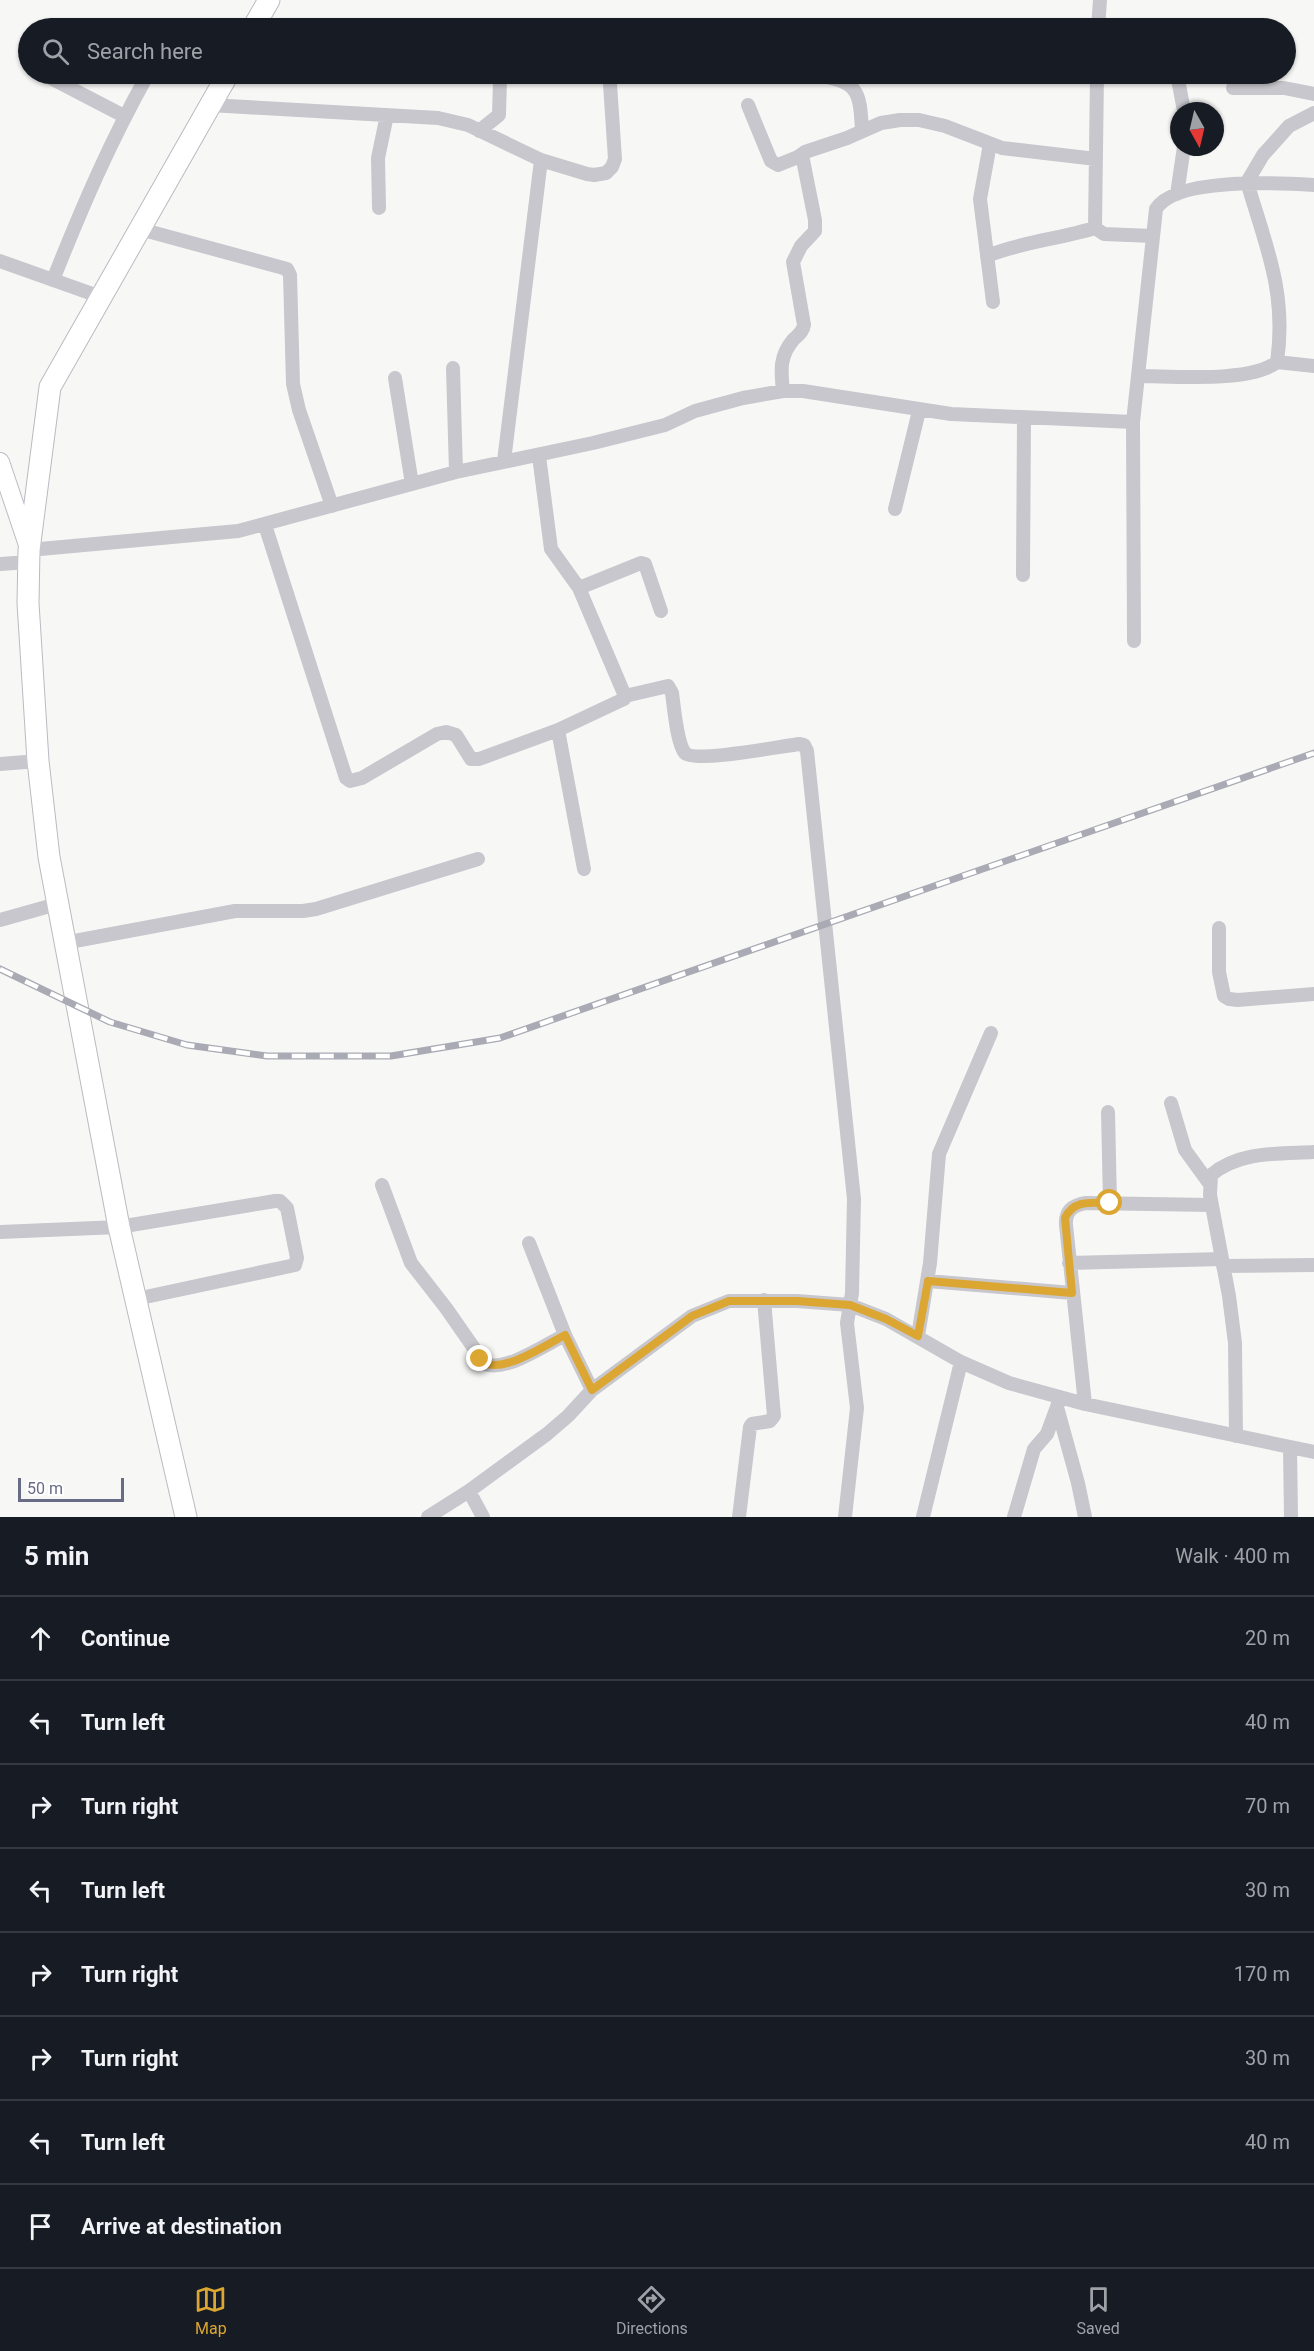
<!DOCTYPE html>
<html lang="en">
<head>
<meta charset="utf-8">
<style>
	body { margin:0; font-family:Roboto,sans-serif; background:#242831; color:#f1f3f6 }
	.compass { position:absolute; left:1170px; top:102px; width:54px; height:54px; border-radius:50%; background:#171b24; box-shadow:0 2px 4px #0004; rotate:172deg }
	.scale { position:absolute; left:18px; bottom:15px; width:106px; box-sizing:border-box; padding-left:6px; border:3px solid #696c85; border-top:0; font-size:16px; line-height:21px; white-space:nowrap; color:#696c85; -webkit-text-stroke:4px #fff; paint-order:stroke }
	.stop { position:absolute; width:18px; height:18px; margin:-14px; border:4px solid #dca632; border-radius:50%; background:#fff }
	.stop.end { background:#dca632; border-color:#fff; box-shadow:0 2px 6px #0008 }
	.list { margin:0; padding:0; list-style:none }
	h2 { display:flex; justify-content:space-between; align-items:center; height:78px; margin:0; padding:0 24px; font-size:26px }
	h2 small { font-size:20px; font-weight:400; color:#9ea1a6 }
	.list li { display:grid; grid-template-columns:39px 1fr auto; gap:18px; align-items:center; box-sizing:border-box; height:84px; padding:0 24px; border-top:2px solid #363941 }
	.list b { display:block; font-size:22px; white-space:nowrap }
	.list em { font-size:20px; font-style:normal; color:#9ea1a6 }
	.icon { flex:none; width:33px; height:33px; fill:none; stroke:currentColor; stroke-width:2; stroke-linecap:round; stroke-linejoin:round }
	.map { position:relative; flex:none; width:1314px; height:1517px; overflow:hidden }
	.search { position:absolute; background:#171b24; box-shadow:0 2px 4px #0004; left:18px; right:18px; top:18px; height:66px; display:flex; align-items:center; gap:15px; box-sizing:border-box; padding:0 21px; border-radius:33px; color:#9ea1a6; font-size:22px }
	.sheet { height:750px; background:#171b24 }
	nav { display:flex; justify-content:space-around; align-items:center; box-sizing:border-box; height:84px; border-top:2px solid #363941; background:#171b24; font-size:16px; color:#9ea1a6 }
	nav a { display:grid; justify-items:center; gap:3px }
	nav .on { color:#dca632 }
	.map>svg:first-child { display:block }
</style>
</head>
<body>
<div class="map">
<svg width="1314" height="1517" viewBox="0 0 1314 1517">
	<rect width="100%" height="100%" fill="#f7f8f6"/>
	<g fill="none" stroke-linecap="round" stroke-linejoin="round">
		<defs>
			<path id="secondary" d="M0 462 29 548"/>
			<path id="primary" d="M253 28 269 0
				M186 1517 119 1227 49 857 38 761 28 603 29 550 50 387 228 74"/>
		</defs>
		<!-- secondary casing -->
		<use href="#secondary" stroke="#bbbcc3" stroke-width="20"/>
		<!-- primary casing -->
		<use href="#primary" stroke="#babac0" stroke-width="23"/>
		<!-- street -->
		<path stroke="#c7c7cd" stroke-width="14" d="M1098 28 1100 0
			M813 74C857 82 860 87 862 131
			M1097 74 1095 228 1104 234 1153 236
			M1177 74 1184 111
			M47 76 124 116
			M1233 88H1284L1314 94
			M210 105 438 118 468 125 541 160 587 174 594 175 606 173 612 167 615 159 610 84 613 74
			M748 105 771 161 778 165 798 157 803 160 815 220V231L801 246 793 262 804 325C803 332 798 335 793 340 779 357 781 371 783 391
			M479 131 499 115 500 78 506 74
			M990 144 980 199 993 302
			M798 157 805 152 847 138 881 123 900 120H919L945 126 1002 148 1096 159
			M1177 194 1184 147
			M379 208 378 158 387 115
			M140 229 287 269 290 275 293 384 299 410 332 506
			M987 256C1021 242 1059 239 1095 228
			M0 261 101 297
			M53 280C82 207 110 142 148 74
			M1277 362 1314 366
			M453 368 456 472
			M1138 376C1173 376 1251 383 1277 362 1287 293 1266 246 1247 182L1263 155 1289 126 1314 113
			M395 378 412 484
			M504 461 541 160
			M895 509 919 411
			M265 525 346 778 350 781 362 778 437 734 446 732 456 735 471 759H479L558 730 624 699 625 696 579 588 551 549 539 456
			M29 550 238 531 456 472 593 443 665 425 695 411 743 398 783 391H803L951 414 1133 422
			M0 564 29 562
			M1023 575 1024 418
			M579 588 641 563 645 564 661 611
			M1134 641 1133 422 1156 209C1176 177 1280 183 1314 185
			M625 696 668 686 672 693C674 707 677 744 685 753 695 763 782 746 800 744L804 745 807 751 854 1199 852 1293 847 1323 857 1408 845 1517
			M558 730 584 869
			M0 764 38 761
			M0 920 57 904
			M1219 928V972L1224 996 1229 999 1238 1000 1314 994
			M64 943 235 911H303L316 909 478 859
			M1171 1103 1185 1150 1209 1183
			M1108 1112 1110 1203
			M382 1185 411 1263 446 1308 485 1364C506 1372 545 1345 565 1335
			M0 1232 119 1227 275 1201H280L287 1208 297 1258 295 1265 136 1299
			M529 1243 565 1335 592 1390
			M1069 1263 1222 1259
			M1223 1266 1314 1265
			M928 1281 1072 1293
			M918 1336 930 1263 939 1154 991 1033
			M1060 1397 1057 1407 1078 1483 1085 1517
			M1085 1404 1066 1225C1065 1211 1073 1205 1086 1203L1211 1205
			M1236 1436 1235 1343 1229 1296 1210 1195 1211 1175C1239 1151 1278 1154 1314 1152
			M1290 1447 1291 1517
			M469 1491 483 1517
			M428 1517 469 1491 547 1434 568 1416 592 1390 692 1316 729 1301H797L850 1305 886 1319 961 1362 1009 1383 1085 1404 1314 1452
			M739 1517 750 1427 752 1424 770 1421 774 1416 764 1300
			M923 1517 961 1362
			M1014 1517 1034 1449 1047 1434 1057 1407"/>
		<!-- secondary -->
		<use href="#secondary" stroke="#fff" stroke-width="18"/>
		<!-- primary -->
		<use href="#primary" stroke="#fff" stroke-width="21"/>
		<defs>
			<path id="rail" d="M0 969 110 1022 187 1045 267 1056H391L500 1038 1314 753"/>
		</defs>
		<!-- rail casing -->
		<use href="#rail" stroke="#a9aab3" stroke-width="7"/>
		<!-- rail -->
		<use href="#rail" stroke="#fff" stroke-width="4.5" stroke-dasharray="14" stroke-linecap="butt"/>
	</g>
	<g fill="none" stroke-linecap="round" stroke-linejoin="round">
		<!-- route -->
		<path stroke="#dca632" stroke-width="8" d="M480 1359C496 1379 547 1344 565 1335L592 1390 692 1316 729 1301H797L850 1305 886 1319 918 1336 928 1281 1072 1293 1065 1218C1074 1199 1092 1203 1110 1203"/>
	</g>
</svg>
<svg class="compass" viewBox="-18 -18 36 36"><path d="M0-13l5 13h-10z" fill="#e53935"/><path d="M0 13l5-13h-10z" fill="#9ea1a6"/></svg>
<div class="scale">50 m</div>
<div class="stop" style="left:1110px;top:1203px"></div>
<div class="stop end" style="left:480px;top:1359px"></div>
<div class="search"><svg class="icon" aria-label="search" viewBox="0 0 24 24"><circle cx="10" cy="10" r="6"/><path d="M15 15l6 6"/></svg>Search here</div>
</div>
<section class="sheet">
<h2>5 min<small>Walk · 400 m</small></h2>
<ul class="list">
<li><svg class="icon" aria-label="ahead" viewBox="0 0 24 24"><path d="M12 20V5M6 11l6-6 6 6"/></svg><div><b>Continue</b></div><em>20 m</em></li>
<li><svg class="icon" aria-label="left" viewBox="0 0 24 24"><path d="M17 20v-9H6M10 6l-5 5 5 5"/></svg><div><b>Turn left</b></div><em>40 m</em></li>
<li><svg class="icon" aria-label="right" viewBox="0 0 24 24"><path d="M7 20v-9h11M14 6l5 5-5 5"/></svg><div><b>Turn right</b></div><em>70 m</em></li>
<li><svg class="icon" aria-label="left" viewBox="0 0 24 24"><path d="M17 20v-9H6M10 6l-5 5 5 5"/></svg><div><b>Turn left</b></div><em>30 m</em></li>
<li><svg class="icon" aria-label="right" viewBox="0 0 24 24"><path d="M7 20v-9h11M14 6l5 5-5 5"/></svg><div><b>Turn right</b></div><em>170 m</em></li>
<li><svg class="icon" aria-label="right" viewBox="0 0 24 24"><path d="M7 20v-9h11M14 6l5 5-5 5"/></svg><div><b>Turn right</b></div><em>30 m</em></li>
<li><svg class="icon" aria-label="left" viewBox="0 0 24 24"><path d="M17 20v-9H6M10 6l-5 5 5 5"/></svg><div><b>Turn left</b></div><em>40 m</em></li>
<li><svg class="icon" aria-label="arrive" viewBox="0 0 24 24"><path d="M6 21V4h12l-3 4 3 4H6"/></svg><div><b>Arrive at destination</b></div></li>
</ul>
</section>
<nav>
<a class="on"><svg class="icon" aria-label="map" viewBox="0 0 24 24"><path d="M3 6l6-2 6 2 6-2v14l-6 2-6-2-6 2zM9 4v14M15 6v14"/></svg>Map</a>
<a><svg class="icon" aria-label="directions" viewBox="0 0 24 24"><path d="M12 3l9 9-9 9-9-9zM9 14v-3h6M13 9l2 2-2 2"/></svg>Directions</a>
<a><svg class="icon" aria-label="saved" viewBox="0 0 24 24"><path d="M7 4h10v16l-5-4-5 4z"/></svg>Saved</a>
</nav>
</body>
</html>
